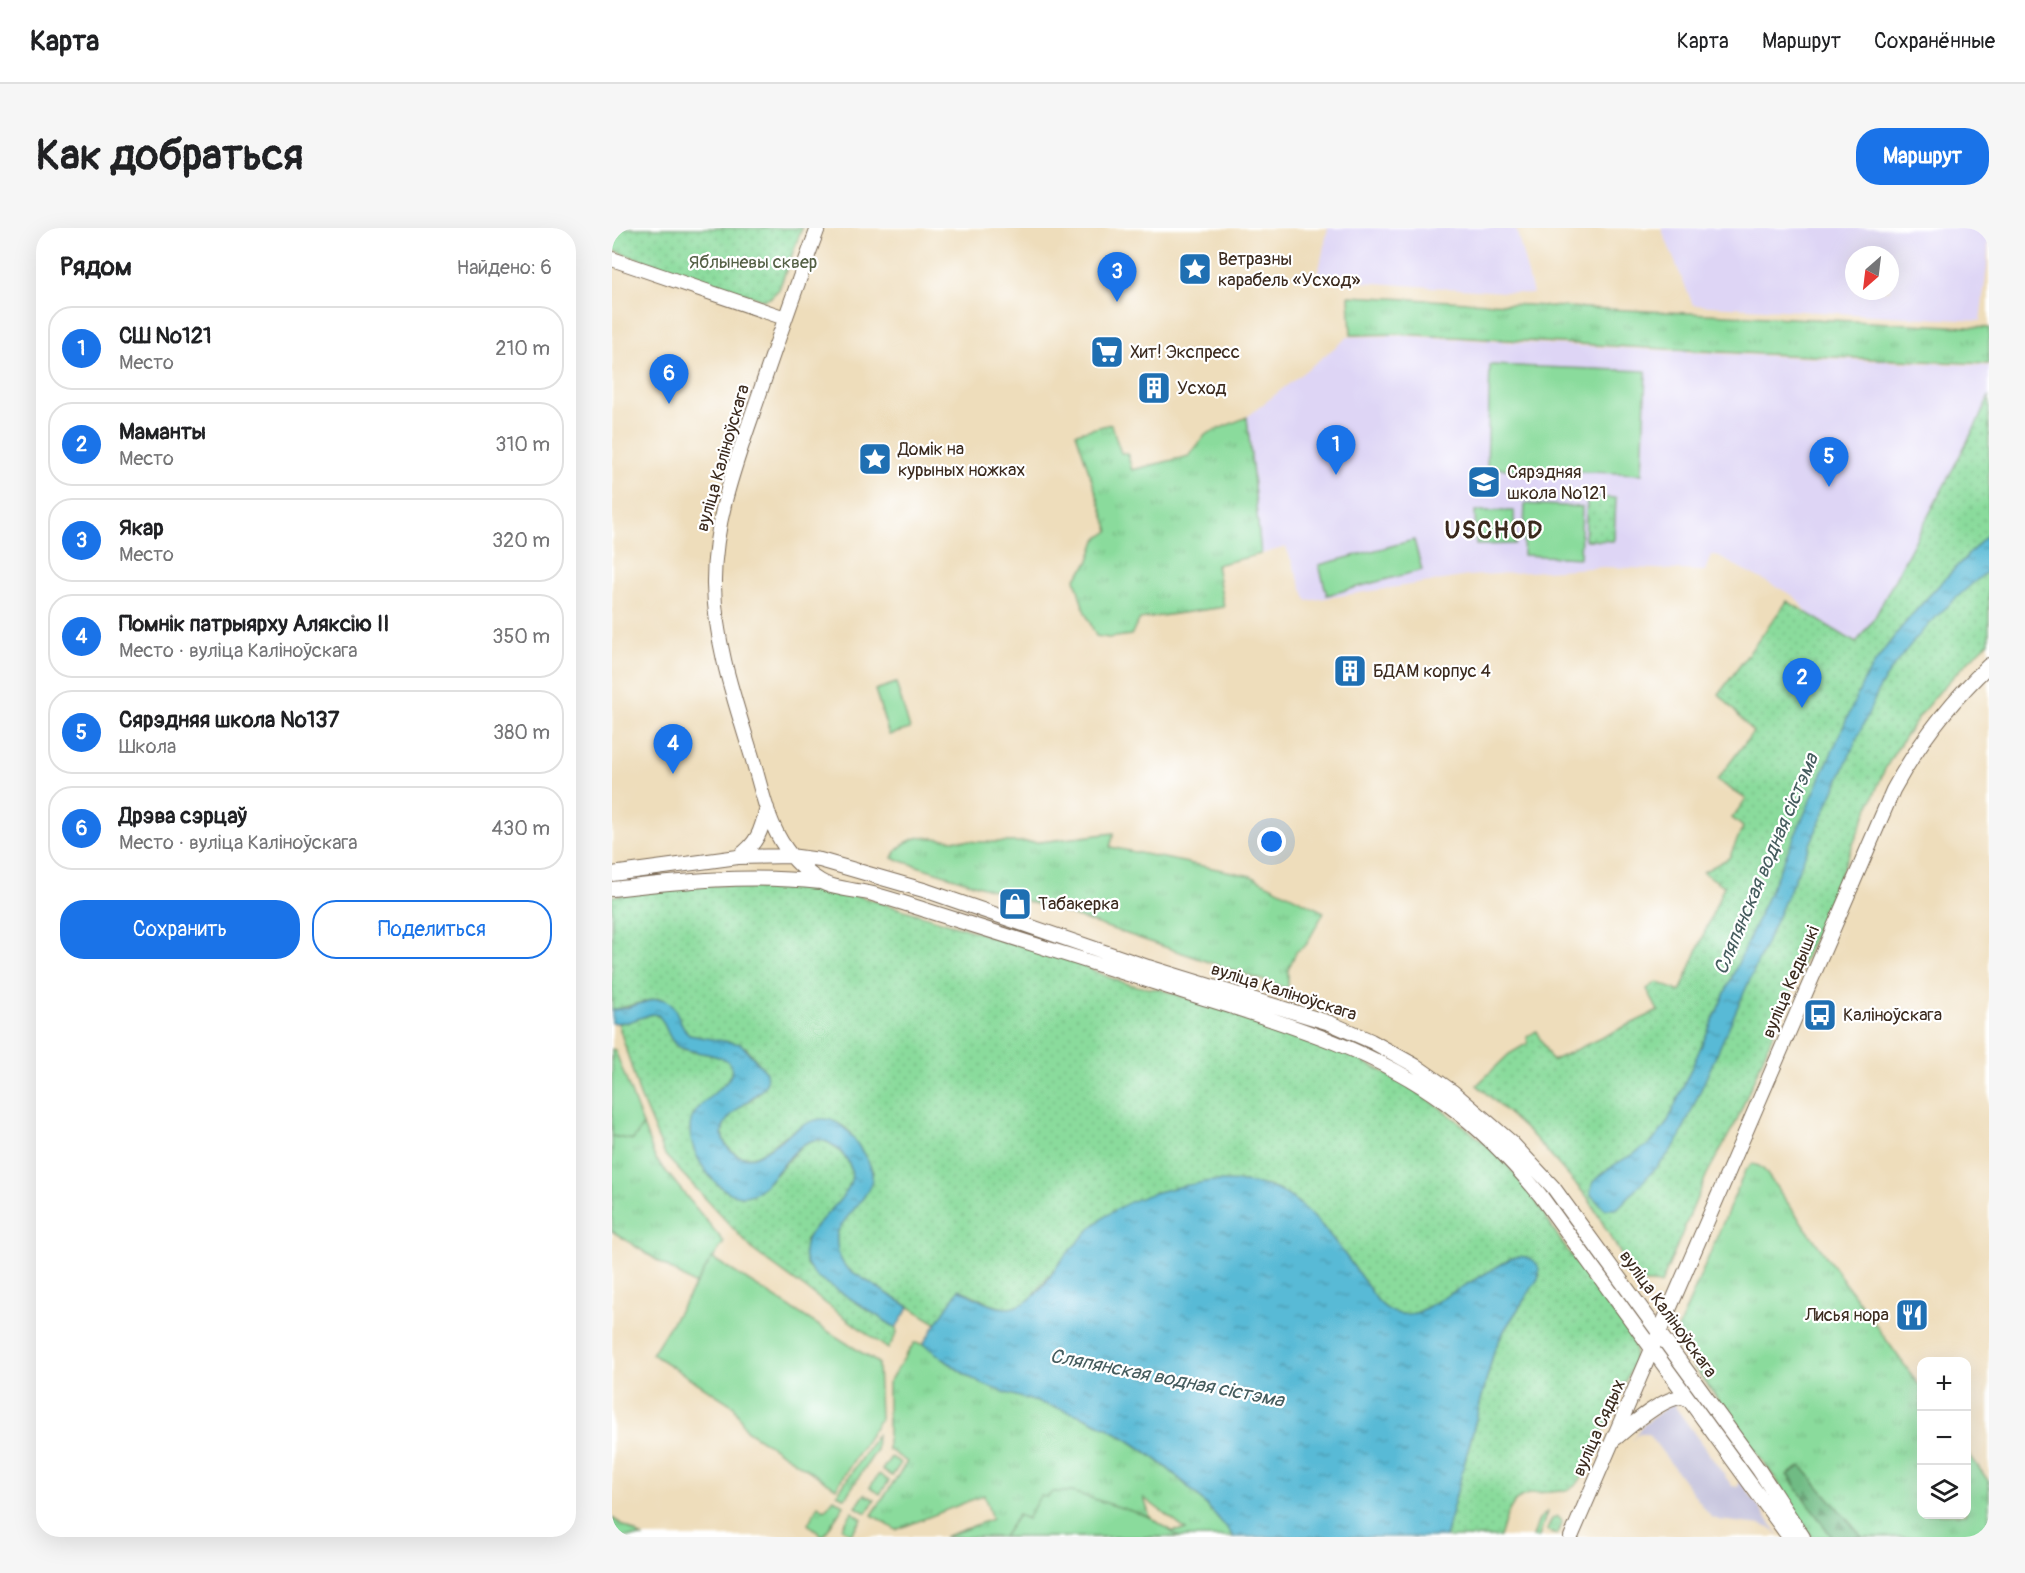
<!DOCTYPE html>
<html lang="ru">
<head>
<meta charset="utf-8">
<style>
	body { margin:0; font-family:Pangolin,sans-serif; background:#f6f6f6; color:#202124 }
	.controls { position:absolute; right:18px; bottom:18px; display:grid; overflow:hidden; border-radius:12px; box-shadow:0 6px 24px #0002 }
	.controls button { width:54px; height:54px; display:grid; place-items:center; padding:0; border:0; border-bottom:2px solid #e0e0e0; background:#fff; color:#202124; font:30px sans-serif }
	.compass { position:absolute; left:1233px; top:18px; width:54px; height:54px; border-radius:50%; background:#fff; box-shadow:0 6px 24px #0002; rotate:208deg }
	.you { position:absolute; left:660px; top:614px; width:21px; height:21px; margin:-15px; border:4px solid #fff; border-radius:50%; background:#1a73e8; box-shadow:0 0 0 9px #1a73e833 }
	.badge { display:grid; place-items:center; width:39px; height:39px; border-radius:50%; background:#1a73e8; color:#fff; font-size:20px; font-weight:700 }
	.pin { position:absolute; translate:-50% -50px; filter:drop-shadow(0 2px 3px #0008) }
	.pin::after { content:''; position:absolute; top:32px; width:21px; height:18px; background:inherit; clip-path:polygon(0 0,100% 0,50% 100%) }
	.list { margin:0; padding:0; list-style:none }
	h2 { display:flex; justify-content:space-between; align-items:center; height:78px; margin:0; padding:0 24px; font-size:26px }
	h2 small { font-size:20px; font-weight:400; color:#757577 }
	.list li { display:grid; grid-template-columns:39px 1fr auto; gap:18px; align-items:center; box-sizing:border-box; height:84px; margin:0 12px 12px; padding:0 12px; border:2px solid #e0e0e0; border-radius:24px }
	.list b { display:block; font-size:22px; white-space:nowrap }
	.list p { margin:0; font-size:20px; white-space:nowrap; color:#757577 }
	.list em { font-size:20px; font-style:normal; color:#757577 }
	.actions { display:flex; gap:12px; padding:18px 24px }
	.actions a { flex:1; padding:14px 0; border:2px solid #1a73e8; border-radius:24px; text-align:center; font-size:21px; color:#1a73e8 }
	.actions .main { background:#1a73e8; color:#fff }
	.icon { flex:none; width:33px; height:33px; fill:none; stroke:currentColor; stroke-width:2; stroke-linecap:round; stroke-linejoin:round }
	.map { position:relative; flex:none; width:1377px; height:1309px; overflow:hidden; border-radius:24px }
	header { display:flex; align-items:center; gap:36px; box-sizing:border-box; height:84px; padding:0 30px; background:#fff; border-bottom:2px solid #e0e0e0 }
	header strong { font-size:28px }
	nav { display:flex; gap:33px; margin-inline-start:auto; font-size:21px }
	.intro { display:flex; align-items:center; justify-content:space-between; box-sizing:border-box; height:144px; padding:0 36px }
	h1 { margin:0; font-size:42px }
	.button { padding:15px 27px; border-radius:24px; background:#1a73e8; color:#fff; font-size:21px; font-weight:700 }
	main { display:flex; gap:36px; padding:0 36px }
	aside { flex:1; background:#fff; border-radius:24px; box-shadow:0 6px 24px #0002 }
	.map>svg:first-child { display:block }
</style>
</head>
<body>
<header>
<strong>Карта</strong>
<nav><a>Карта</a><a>Маршрут</a><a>Сохранённые</a></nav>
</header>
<div class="intro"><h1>Как добраться</h1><a class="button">Маршрут</a></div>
<main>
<aside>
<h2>Рядом<small>Найдено: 6</small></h2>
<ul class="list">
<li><span class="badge">1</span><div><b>СШ №121</b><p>Место</p></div><em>210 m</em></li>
<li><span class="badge">2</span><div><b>Маманты</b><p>Место</p></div><em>310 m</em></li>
<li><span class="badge">3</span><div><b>Якар</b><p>Место</p></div><em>320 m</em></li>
<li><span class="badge">4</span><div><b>Помнік патрыярху Аляксію II</b><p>Место · вуліца Каліноўскага</p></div><em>350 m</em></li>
<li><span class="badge">5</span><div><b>Сярэдняя школа №137</b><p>Школа</p></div><em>380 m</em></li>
<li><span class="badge">6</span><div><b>Дрэва сэрцаў</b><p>Место · вуліца Каліноўскага</p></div><em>430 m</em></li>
</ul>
<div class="actions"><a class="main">Сохранить</a><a>Поделиться</a></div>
</aside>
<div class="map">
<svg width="1377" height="1309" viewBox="0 0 1377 1309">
	<defs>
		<pattern id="grass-tufts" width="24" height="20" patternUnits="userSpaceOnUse" patternTransform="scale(1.5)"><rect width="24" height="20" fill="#8adb9c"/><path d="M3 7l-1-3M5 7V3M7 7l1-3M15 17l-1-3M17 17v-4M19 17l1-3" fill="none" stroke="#78bc86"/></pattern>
		<pattern id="forest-firs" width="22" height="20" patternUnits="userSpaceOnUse" patternTransform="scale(1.5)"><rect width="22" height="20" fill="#6fbb84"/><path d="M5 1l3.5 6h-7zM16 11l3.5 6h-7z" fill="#5c986b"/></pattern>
		<pattern id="park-dots" width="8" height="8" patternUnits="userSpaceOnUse" patternTransform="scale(1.5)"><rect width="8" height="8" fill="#8adb9c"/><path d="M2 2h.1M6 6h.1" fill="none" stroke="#78bc86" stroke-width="1.8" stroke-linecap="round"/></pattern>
		<pattern id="water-ripples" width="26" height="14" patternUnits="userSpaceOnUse" patternTransform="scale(1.5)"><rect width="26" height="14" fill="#58bad6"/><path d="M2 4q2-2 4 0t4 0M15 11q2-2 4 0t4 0" fill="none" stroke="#4a97ad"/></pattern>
	</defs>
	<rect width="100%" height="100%" fill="#fff"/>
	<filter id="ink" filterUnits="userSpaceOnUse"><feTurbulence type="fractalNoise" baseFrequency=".0167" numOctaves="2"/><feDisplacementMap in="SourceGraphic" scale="12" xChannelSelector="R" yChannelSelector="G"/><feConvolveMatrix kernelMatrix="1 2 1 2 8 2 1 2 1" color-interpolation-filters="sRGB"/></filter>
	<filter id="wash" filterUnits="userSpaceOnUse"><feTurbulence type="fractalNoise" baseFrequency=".008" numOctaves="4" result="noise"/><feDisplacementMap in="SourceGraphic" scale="24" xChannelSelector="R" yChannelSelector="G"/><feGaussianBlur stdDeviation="1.35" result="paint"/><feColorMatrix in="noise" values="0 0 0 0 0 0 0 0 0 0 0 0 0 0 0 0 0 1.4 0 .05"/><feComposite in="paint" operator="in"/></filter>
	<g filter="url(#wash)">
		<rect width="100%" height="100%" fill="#edb"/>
		<!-- built -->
		<path fill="#ded5f5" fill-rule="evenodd" d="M716 0H904L921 66 705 51Z
			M1049 0H1377L1375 40 1368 93 1081 77ZM1242 27H1278V63H1242Z
			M790 108 1110 126 1377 138V168L1367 191 1263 389 1244 416 1198 387 1182 368 1103 327H1099L1093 343 992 339 856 348 695 373 674 319 649 326 635 189 736 109Z"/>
		<!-- industrial -->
		<path fill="#c3c1db" d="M1064 1172 1063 1176 1064 1180 1120 1258 1126 1259 1128 1252 1168 1309 1160 1301 1150 1297 1107 1292 1099 1289 1039 1209 1035 1206H1028L1024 1208 1019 1215 1029 1199Z"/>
		<!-- grass -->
		<path fill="url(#grass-tufts)" stroke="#62825d" stroke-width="1.5" fill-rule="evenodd" d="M737 68 1377 100V136L1109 124 787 106 739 107Z
			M635 189 649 326 604 337 612 379 528 391 519 407 497 410 484 408 472 382 463 351 476 335 484 312 497 303 464 205 499 196 509 225H515L520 242 577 228 594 206Z
			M502 605 498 619 639 648 712 684 694 717 684 724 676 742V761L462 688 280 630C287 618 295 612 309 609L367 614H428Z
			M31 897 43 930 112 1014 83 1057 0 1003V908L21 912Z
			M1140 936 1147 938 1152 942 1309 1160 1310 1286H1354L1355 1223 1377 1254V1309H1200L1187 1291 1168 1257 1067 1118 1064 1113 1065 1103 1133 943Z
			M302 1115 311 1116C331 1130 351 1148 373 1157 407 1170 444 1176 477 1191 536 1217 582 1259 622 1309H332L380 1291 372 1267 284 1302 260 1287 295 1234 276 1221V1155ZM532 1270 574 1302 559 1303 538 1289Z
			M265 1207 264 1223 233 1270 225 1266Z
			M279 1229 289 1235 280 1248 270 1242Z
			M267 1246 277 1253 268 1266 258 1259Z
			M253 1266 263 1272 254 1285 244 1279Z
			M222 1271 232 1277 211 1309 196 1296 206 1277 213 1282Z
			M240 1284 250 1291 239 1306 230 1300Z
			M935 1284 927 1309H921L927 1291Z
			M945 1288 950 1293 945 1307 935 1302 940 1291Z
			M0 1290 30 1309H0Z"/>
		<!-- forest -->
		<path fill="url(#forest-firs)" stroke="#557251" stroke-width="1.5" d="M1189 1238 1246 1304 1250 1309H1220L1175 1247Z"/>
		<!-- park -->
		<path fill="url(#park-dots)" stroke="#62825d" stroke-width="1.5" d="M0 0H190L167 61 158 70 151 72 0 22Z
			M1377 168V414C1334 452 1299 493 1272 543L1124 894 1095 946 1049 1056 1025 1054 976 970 922 909 865 857 897 826 916 815 915 809 924 803 940 833 1046 783 1035 761 1045 754 1068 764 1112 658 1091 644 1117 630 1131 599 1120 590 1134 571 1105 552 1141 504 1107 466 1175 373 1244 415 1263 389 1367 191Z
			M975 269 1004 270 1002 313 973 312Z
			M96 657H172L243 667 466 735C492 748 518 760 547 761 620 785 695 805 764 840 815 866 882 916 916 962 929 980 940 1000 953 1019 975 1049 999 1079 1020 1111L1023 1122 1022 1135 972 1245C970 1249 967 1254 964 1257 947 1270 918 1258 904 1273 895 1282 892 1297 888 1309H833L882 1123 893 1101 928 1047 900 1030 807 1084C790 1089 778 1086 766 1073 740 1038 705 980 666 962 654 956 639 955 625 953L452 1029 421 1068 413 1075 401 1080H391L381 1077 347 1061 325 1096 237 1042C227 1034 223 1020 225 1007 226 997 254 956 261 944L256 934 237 903C215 882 187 897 166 913 159 918 152 925 144 928 127 934 108 918 111 901 114 882 139 876 149 862 152 858 152 849 154 844L133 819 77 807 72 802 60 776 47 770 0 782V668Z
			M40 786 46 787 49 790C55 799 57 813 66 819 80 828 134 822 116 852L78 900C81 927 94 949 116 964 126 962 144 963 152 958 176 941 195 886 230 926 236 932 241 942 240 951 238 968 204 997 193 1013L194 1036 199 1043 205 1049 284 1100 285 1105 276 1121 142 1023 53 927 28 868 6 795 16 794Z"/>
		<!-- pitch -->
		<path fill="#8adb9c" stroke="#62825d" stroke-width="1.5" d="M878 137 1034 143 1030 246 875 240Z
			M913 276 970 279 968 330 911 327Z
			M863 283H902L903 316 864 317Z
			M802 312 810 342 715 367 707 337Z
			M284 455 298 501 277 507 263 462Z
			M0 821 3 822 31 897 21 912 0 908Z
			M100 1030 266 1135 268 1191 224 1260 134 1202 122 1178 40 1126Z
			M441 1264H460L538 1289 567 1309H391L406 1287 415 1291 428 1268 435 1269Z"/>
		<!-- water -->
		<path fill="url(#water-ripples)" stroke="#4a727a" stroke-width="1.5" d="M1377 305V342C1336 375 1295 414 1268 459L1066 913 1053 930 1007 979 1003 981H993L979 967C974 946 1021 928 1036 917 1044 911 1049 903 1055 895L1252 452C1286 396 1332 352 1377 305Z
			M43 771C67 769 64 794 77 807L129 816 154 844 155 853 153 858C140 874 94 893 116 920 123 928 132 931 142 929 180 912 210 860 246 917 253 929 264 941 259 955 253 974 233 987 225 1005 224 1019 226 1033 237 1042L297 1079 284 1100 205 1049C153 999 277 972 228 923 185 881 167 969 130 968 101 967 68 913 81 888 88 874 106 864 116 852 135 821 75 829 63 816 55 808 54 795 46 787L40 786 16 794 0 795V782L14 780Z
			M599 953C622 953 646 953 667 963 704 979 742 1040 766 1073 778 1086 790 1089 807 1084L900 1030C915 1025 932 1034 926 1051L893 1101 882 1123 833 1309H622C582 1259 536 1217 477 1191 442 1176 403 1171 368 1155 348 1145 330 1129 311 1116L347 1061C363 1069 384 1084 402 1079 426 1074 438 1045 453 1028 462 1018 471 1008 481 998 514 968 556 960 599 953Z"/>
	</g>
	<g filter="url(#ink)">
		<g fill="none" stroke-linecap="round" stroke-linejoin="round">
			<defs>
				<path id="secondary" d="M206 0C185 56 166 111 147 167 126 228 101 292 102 357 103 417 123 473 140 529 155 580 160 622 208 653 220 661 246 662 261 666 278 671 296 676 313 682 392 707 471 732 551 757 646 788 753 814 834 875 869 901 900 933 928 967L1177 1309
					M0 31 173 90
					M126 629C146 615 149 603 155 580
					M0 646 126 629 178 628 208 632 315 663 536 739 718 795 759 813 804 838 841 864 899 914 941 959 1147 1242 1191 1309
					M0 661C71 653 137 646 209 654
					M1004 1210C1019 1197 1052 1168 1072 1169L1079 1174
					M959 1309 1281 562C1307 514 1338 474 1377 437"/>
			</defs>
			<!-- secondary casing -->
			<use href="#secondary" stroke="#7a6955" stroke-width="16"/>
			<!-- secondary -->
			<use href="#secondary" stroke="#fff" stroke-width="14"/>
		</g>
	</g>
	<!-- icons -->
	<defs>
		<symbol id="sight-square" viewBox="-11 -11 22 22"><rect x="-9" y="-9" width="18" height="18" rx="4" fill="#1f6fb2" stroke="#fff"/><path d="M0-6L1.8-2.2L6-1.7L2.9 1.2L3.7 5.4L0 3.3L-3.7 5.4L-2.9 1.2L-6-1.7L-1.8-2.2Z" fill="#fff"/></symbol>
		<symbol id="supermarket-square" viewBox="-11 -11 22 22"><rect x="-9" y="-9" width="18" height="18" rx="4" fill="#1f6fb2" stroke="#fff"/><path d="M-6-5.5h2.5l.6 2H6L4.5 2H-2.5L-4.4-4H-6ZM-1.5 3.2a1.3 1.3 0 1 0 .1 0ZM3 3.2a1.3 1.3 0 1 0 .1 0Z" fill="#fff"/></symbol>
		<symbol id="building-square" viewBox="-11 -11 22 22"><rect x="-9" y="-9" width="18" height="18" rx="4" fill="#1f6fb2" stroke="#fff"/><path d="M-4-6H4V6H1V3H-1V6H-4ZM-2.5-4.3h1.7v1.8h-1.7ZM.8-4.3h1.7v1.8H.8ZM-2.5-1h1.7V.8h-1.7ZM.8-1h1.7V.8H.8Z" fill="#fff"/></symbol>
		<symbol id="school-square" viewBox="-11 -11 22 22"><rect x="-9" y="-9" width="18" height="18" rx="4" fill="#1f6fb2" stroke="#fff"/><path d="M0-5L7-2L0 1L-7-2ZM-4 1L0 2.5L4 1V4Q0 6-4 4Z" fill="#fff"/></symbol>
		<symbol id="shop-square" viewBox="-11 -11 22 22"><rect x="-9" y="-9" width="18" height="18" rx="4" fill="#1f6fb2" stroke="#fff"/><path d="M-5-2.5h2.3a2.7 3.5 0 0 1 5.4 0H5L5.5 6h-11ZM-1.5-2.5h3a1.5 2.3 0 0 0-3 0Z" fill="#fff"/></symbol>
		<symbol id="bus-square" viewBox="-11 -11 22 22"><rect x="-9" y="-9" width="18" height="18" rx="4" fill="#1f6fb2" stroke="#fff"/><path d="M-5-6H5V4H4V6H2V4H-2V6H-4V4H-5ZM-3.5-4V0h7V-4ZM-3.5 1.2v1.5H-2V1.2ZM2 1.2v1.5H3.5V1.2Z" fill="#fff"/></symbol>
		<symbol id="restaurant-square" viewBox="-11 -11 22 22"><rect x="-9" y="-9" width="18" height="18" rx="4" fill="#1f6fb2" stroke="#fff"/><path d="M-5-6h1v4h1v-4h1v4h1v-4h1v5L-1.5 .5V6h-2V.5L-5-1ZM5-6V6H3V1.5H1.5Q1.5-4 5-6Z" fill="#fff"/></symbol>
	</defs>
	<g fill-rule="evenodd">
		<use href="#sight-square" x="564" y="22" width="38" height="38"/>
		<use href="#supermarket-square" x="476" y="105" width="38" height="38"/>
		<use href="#building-square" x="523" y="141" width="38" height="38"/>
		<use href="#sight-square" x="244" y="212" width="38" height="38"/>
		<use href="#school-square" x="853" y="235" width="38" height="38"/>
		<use href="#building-square" x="719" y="424" width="38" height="38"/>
		<use href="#shop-square" x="384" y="657" width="38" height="38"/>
		<use href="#bus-square" x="1189" y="768" width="38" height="38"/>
		<use href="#restaurant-square" x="1281" y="1068" width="38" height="38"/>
	</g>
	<g text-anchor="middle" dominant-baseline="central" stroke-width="4.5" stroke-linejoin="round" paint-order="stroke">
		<!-- poi labels -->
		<g font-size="18" fill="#3b2a1e" stroke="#fff" text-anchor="start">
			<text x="606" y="31">Ветразны<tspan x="606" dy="21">карабель «Усход»</tspan></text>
			<text x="518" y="124">Хит! Экспресс</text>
			<text x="565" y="160">Усход</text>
			<text x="286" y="221">Домік на<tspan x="286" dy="21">курыных ножках</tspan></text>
			<text x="895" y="244">Сярэдняя<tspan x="895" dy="21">школа №121</tspan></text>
			<text x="761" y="443">БДАМ корпус 4</text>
			<text x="426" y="676">Табакерка</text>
			<text x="1231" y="787">Каліноўскага</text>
			<text x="1277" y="1087" text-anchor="end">Лисья нора</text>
		</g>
		<!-- park labels -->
		<g font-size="18" fill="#535f44" stroke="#fff">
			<text x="141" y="34">Яблыневы сквер</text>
		</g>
		<!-- street labels -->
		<g font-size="18" fill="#3b2a1e" stroke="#fff">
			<text transform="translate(111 230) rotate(-74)">вуліца Каліноўскага</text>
			<text transform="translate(1179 754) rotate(-67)">вуліца Кедышкі</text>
			<text transform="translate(672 764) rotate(18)">вуліца Каліноўскага</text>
			<text transform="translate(1056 1086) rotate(54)">вуліца Каліноўскага</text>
			<text transform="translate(987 1200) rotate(-66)">вуліца Сядых</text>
		</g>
		<!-- water labels -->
		<g font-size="20" font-style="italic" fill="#455c5e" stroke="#fff">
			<text transform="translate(1154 636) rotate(-67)">Сляпянская водная сістэма</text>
			<text transform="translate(555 1150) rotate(11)">Сляпянская водная сістэма</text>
		</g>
		<!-- district labels -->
		<g font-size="24" font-weight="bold" letter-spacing="1.5" fill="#3b2a1e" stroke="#fff">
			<text x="882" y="302">USCHOD</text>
		</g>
	</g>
</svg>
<div class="controls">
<button>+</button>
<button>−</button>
<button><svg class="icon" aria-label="layers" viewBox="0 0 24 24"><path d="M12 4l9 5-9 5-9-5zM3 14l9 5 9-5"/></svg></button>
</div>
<svg class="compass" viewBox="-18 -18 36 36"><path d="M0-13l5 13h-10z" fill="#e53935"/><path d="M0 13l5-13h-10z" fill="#757577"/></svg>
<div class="you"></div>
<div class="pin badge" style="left:724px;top:247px">1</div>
<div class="pin badge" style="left:1190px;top:480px">2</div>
<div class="pin badge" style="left:505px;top:74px">3</div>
<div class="pin badge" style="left:61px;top:546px">4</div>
<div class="pin badge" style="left:1217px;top:259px">5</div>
<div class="pin badge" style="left:57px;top:176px">6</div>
</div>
</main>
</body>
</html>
